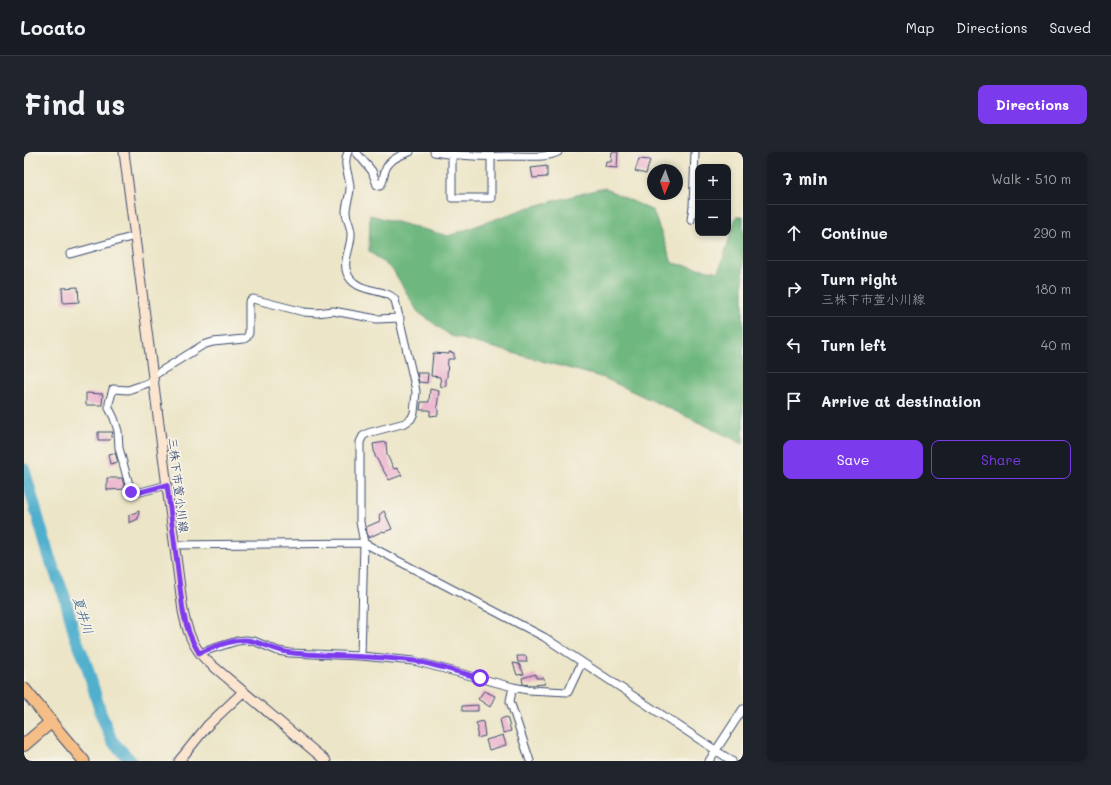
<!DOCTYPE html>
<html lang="en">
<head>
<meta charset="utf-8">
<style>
	body { margin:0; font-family:Mali,"Klee One",sans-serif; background:#20242c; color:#f1f3f6 }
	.controls { position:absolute; right:12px; top:12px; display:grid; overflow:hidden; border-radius:8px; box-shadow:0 2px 6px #0003 }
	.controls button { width:36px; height:36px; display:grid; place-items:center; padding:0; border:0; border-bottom:1px solid #363941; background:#171b24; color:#f1f3f6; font:20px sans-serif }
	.compass { position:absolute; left:623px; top:12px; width:36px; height:36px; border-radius:50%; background:#171b24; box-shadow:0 2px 6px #0003; rotate:182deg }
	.stop { position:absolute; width:12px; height:12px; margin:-9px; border:3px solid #7c3aed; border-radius:50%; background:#fff }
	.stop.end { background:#7c3aed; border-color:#fff; box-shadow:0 1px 4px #0008 }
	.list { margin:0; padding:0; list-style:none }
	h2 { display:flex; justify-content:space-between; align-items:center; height:52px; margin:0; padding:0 16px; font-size:17px }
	h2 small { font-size:13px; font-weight:400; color:#9ea1a6 }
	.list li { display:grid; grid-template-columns:26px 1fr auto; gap:12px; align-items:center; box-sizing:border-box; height:56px; padding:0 16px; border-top:1px solid #363941 }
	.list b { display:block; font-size:15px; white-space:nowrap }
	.list p { margin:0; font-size:13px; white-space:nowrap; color:#9ea1a6 }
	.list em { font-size:13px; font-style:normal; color:#9ea1a6 }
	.actions { display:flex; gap:8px; padding:12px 16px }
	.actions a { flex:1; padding:9px 0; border:1px solid #7c3aed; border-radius:8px; text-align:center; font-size:14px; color:#7c3aed }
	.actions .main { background:#7c3aed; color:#fff }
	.icon { flex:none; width:22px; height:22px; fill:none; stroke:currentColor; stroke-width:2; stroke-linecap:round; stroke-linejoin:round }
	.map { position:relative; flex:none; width:719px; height:609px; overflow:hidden; border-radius:8px }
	header { display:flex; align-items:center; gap:24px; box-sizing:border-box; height:56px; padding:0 20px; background:#171b24; border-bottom:1px solid #363941 }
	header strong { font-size:19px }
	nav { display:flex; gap:22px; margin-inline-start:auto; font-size:14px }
	.intro { display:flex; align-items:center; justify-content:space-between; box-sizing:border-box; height:96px; padding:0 24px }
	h1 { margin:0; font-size:28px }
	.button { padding:10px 18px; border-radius:8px; background:#7c3aed; color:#fff; font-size:14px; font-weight:700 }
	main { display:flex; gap:24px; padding:0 24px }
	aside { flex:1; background:#171b24; border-radius:8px; box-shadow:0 2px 6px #0003 }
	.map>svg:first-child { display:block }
</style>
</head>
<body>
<header>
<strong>Locato</strong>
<nav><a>Map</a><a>Directions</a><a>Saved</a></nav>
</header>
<div class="intro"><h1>Find us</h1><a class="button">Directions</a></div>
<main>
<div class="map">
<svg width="719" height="609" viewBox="0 0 719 609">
	<rect width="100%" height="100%" fill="#f7f3e8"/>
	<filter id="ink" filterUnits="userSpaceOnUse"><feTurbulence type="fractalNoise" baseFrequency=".025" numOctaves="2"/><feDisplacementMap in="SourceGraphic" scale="8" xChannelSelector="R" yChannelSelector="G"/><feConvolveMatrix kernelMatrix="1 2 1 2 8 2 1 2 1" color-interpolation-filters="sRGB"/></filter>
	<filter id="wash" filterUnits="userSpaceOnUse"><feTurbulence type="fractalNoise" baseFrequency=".012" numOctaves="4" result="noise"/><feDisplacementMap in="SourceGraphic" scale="16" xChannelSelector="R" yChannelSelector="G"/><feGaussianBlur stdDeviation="0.9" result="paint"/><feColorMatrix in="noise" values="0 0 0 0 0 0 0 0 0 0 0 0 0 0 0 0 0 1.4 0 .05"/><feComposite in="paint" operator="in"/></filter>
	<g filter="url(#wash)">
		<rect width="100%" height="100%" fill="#ece5c7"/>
		<!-- forest -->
		<path fill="#6eb87f" stroke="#44746e" d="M580 36 629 59 648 111 695 120 712 65 719 64V292L687 276 580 226 427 184 394 160 369 118 345 99 346 63 424 84 503 56Z"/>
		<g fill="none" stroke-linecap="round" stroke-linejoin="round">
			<!-- river -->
			<path stroke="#4fafcd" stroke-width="12" d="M0 317 25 404 41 446 51 484 62 511 77 562 88 589 107 609"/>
		</g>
		<g id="blocks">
			<!-- building -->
			<path fill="#eaabcb" d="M588 0H594L593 16 581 15 582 10H587Z
				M615 7 626 8 622 22 611 19Z
				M523 14V25L509 26 507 16Z
				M54 135 55 150 39 151 38 136Z
				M425 200 430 201V207H424L423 226H422V234L417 235 416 225 407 224 409 201 425 202Z
				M393 221H404L403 231 395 230Z
				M406 237 415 239 413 256H414V263L406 264V258H396L397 250H405Z
				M62 241 79 242 78 253H62Z
				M74 280H89L86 288H74Z
				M362 290 363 303 370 317 373 316 378 323 365 328 351 304 349 292Z
				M91 301 94 310 86 312 84 302Z
				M83 326H98L101 337 83 338Z
				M115 359 114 367 105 371V363Z
				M360 359 368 377 360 380 359 379 344 386 342 375 356 369 355 363Z
				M493 504H502L503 510H494Z
				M489 511 495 512 500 522 493 523Z
				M512 522V526H520L521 532 508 533 499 532 498 526Z
				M460 539 471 544 466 555 454 547Z
				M454 553V559H438V554Z
				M483 565 487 579 479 581 476 567Z
				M459 569 461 584 453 586 454 576 452 571Z
				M479 583 482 593 465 598 462 588Z"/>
		</g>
	</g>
	<g filter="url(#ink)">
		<use href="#blocks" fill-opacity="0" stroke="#3a4a6e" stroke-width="1"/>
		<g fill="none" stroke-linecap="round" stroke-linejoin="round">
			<defs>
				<path id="street" d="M324 0C318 12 326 24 326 36 326 44 322 52 322 60 322 67 327 74 327 81 328 96 316 111 325 125 336 142 363 136 371 148L391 234 392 240 390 261 387 267 381 271 344 281 339 284 336 290V370L340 391 337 504
					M332 0 348 19 353 33 356 34C360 30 359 24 361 19 364 8 376 3 386 0
					M410 0C438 5 465 5 494 4 507 4 522 6 534 0
					M428 3V46H467V5
					M667 68 669 55 671 0
					M46 102 111 84
					M129 224 179 193 189 190 220 187 223 185 225 181V150L227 148 229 147 280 160 293 161 309 159 353 167 376 166
					M130 229 104 238 89 237 85 251V256L90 266 94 279 95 296 107 340 109 342 143 333
					M151 393 340 391 520 485 708 609
					M175 501 213 489 222 488 230 489 254 499 266 501 337 504 390 509 489 535 504 538 544 540 558 510
					M489 535 486 549 506 609
					M685 609 719 557"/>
				<path id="secondary" d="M100 0 159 459C163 478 168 494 182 508L302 609
					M155 609 184 573 219 540"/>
				<path id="primary" d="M27 570 60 609"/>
				<path id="highway" d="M0 537 27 570 0 593"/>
			</defs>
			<!-- street casing -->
			<use href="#street" stroke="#3a4a6e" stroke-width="9"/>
			<!-- secondary casing -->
			<use href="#secondary" stroke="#3a4a6e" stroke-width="11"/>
			<!-- primary casing -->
			<use href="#primary" stroke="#3a4a6e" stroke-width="13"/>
			<!-- highway casing -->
			<use href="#highway" stroke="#3a4a6e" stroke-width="14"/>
			<!-- street -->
			<use href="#street" stroke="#fff" stroke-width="7"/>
			<!-- secondary -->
			<use href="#secondary" stroke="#fbe5cf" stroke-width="9"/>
			<!-- primary -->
			<use href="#primary" stroke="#f6be87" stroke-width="11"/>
			<!-- highway -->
			<use href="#highway" stroke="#f6be87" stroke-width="12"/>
		</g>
	</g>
	<g fill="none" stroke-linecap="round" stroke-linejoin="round" filter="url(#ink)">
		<!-- route -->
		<path stroke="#7c3aed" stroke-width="5" d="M107 340 109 342 143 333 159 459C162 475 167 488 175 501 187 496 208 487 222 488 236 489 252 500 269 501 309 505 350 503 391 509 412 513 434 520 456 526"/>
	</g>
	<g text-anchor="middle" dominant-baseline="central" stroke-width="3.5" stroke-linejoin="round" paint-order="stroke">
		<!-- street labels -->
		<g font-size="12" fill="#1b2f5e" stroke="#f7f3e8">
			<text transform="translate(155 333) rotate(83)">三株下市萱小川線</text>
		</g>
		<!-- water labels -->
		<g font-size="13" font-style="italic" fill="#2b557f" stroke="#f7f3e8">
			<text transform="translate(60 463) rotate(73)">夏井川</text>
		</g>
	</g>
</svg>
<div class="controls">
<button>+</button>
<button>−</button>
</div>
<svg class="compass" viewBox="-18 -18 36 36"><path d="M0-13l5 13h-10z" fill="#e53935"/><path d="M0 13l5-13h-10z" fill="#9ea1a6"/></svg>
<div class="stop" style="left:456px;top:526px"></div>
<div class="stop end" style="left:107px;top:340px"></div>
</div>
<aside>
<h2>7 min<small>Walk · 510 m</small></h2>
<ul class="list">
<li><svg class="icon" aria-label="ahead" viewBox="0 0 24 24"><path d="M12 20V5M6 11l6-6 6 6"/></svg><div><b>Continue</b></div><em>290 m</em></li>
<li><svg class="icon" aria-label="right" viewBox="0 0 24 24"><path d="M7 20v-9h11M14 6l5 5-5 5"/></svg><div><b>Turn right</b><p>三株下市萱小川線</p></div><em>180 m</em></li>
<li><svg class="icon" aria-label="left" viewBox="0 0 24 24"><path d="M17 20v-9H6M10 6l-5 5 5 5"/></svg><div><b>Turn left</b></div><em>40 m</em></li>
<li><svg class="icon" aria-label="arrive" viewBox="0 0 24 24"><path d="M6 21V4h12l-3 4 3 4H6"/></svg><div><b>Arrive at destination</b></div></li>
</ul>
<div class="actions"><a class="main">Save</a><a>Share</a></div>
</aside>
</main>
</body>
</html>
